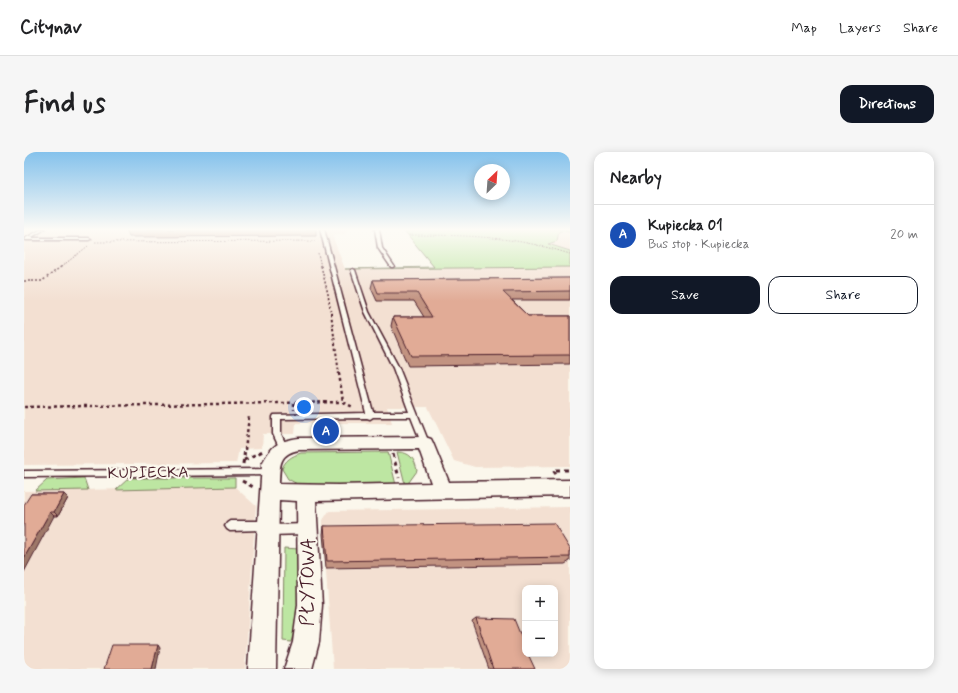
<!DOCTYPE html>
<html lang="en">
<head>
<meta charset="utf-8">
<style>
	body { margin:0; font-family:Mynerve,sans-serif; background:#f6f6f6; color:#202124 }
	.controls { position:absolute; right:12px; bottom:12px; display:grid; overflow:hidden; border-radius:8px; box-shadow:0 2px 10px #0003 }
	.controls button { width:36px; height:36px; display:grid; place-items:center; padding:0; border:0; border-bottom:1px solid #e0e0e0; background:#fff; color:#202124; font:20px sans-serif }
	.compass { position:absolute; left:450px; top:12px; width:36px; height:36px; border-radius:50%; background:#fff; box-shadow:0 2px 10px #0003; rotate:25deg }
	.you { position:absolute; left:280px; top:255px; width:14px; height:14px; margin:-10px; border:3px solid #fff; border-radius:50%; background:#1a73e8; box-shadow:0 0 0 6px #1a73e833 }
	.badge { display:grid; place-items:center; width:26px; height:26px; border-radius:50%; background:#111827; color:#fff; font-size:13px; font-weight:700 }
	.pin { position:absolute; translate:-50% -50%; border:2px solid #fff; box-shadow:0 1px 4px #0006 }
	.list { margin:0; padding:0; list-style:none }
	h2 { display:flex; justify-content:space-between; align-items:center; height:52px; margin:0; padding:0 16px; font-size:17px }
	h2 small { font-size:13px; font-weight:400; color:#757577 }
	.list li { display:grid; grid-template-columns:26px 1fr auto; gap:12px; align-items:center; box-sizing:border-box; height:60px; padding:0 16px; border-top:1px solid #e0e0e0 }
	.list b { display:block; font-size:15px; white-space:nowrap }
	.list p { margin:0; font-size:13px; white-space:nowrap; color:#757577 }
	.list em { font-size:13px; font-style:normal; color:#757577 }
	.actions { display:flex; gap:8px; padding:12px 16px }
	.actions a { flex:1; padding:9px 0; border:1px solid #111827; border-radius:12px; text-align:center; font-size:14px; color:#111827 }
	.actions .main { background:#111827; color:#fff }
	.map { position:relative; flex:none; width:546px; height:517px; overflow:hidden; border-radius:12px }
	header { display:flex; align-items:center; gap:24px; box-sizing:border-box; height:56px; padding:0 20px; background:#fff; border-bottom:1px solid #e0e0e0 }
	header strong { font-size:19px }
	nav { display:flex; gap:22px; margin-inline-start:auto; font-size:14px }
	.intro { display:flex; align-items:center; justify-content:space-between; box-sizing:border-box; height:96px; padding:0 24px }
	h1 { margin:0; font-size:28px }
	.button { padding:10px 18px; border-radius:12px; background:#111827; color:#fff; font-size:14px; font-weight:700 }
	main { display:flex; gap:24px; padding:0 24px }
	aside { flex:1; background:#fff; border-radius:12px; box-shadow:0 2px 10px #0003 }
	.map>svg:first-child { display:block }
</style>
</head>
<body>
<header>
<strong>Citynav</strong>
<nav><a>Map</a><a>Layers</a><a>Share</a></nav>
</header>
<div class="intro"><h1>Find us</h1><a class="button">Directions</a></div>
<main>
<div class="map">
<svg width="546" height="517" viewBox="0 0 546 517">
	<rect width="100%" height="100%" fill="#fbf7ec"/>
	<filter id="ink" filterUnits="userSpaceOnUse"><feTurbulence type="fractalNoise" baseFrequency=".025" numOctaves="2"/><feDisplacementMap in="SourceGraphic" scale="8" xChannelSelector="R" yChannelSelector="G"/><feConvolveMatrix kernelMatrix="1 2 1 2 8 2 1 2 1" color-interpolation-filters="sRGB"/></filter>
	<g filter="url(#ink)">
		<!-- built -->
		<path fill="#f3e0d2" fill-rule="evenodd" d="M0 77H324L321 82 308 83 321 117 546 115V314L451 315 430 309 404 255H363L368 271H272L271 282H239L238 296 215 297 212 311 0 313Z
			M535 79 546 80V99L524 92 533 89Z
			M211 335 232 354 221 517H0V339Z
			M546 355V517H309L299 379V368L305 359ZM501 436H531V502H501Z"/>
		<!-- green -->
		<path fill="#bde6a2" stroke="#848266" d="M379 77H546V80L535 79 533 89 524 92 546 99V115L321 117 410 115Z
			M364 300 372 333 277 334 264 327 258 317C261 308 268 304 277 301Z
			M373 300C386 300 391 307 393 319L385 330 381 332Z
			M60 326 64 338 11 339 23 328Z
			M105 326H211V335L92 338Z
			M260 396 275 397 277 470 273 469 267 490 259 489Z"/>
		<g fill="none" stroke-linecap="round" stroke-linejoin="round">
			<defs>
				<path id="service" d="M18 77H21L6 86H65L67 87 65 88H2L0 87Z
					M296 77H300L349 260H385L369 216 341 160 327 118 329 117 331 118 345 160 375 216 405 291 404 293H398L387 265H349L346 267 343 266 257 267V282L263 295 262 297 259 298 256 297 249 282V265L250 263 342 261Z
					M351 77H355L358 96 370 114 369 115H367L354 96Z
					M247 317 250 318 251 320 250 322 247 323 0 325V319Z
					M206 369H243L246 370 248 373 282 372 285 374 287 377 285 380 282 382 246 383 243 381 241 378 206 379 203 377 201 374 203 371Z"/>
				<path id="minor" d="M401 285 407 287 409 291 425 330 546 328V344L292 349 298 453 295 490 288 517H260L269 490 274 453 273 349 255 348 252 517H224L238 312C248 293 254 289 275 286ZM395 297 407 331 314 333 255 332C256 314 254 302 275 298Z"/>
			</defs>
			<!-- service casing -->
			<use href="#service" stroke="#4a1f2b" stroke-width="3"/>
			<!-- minor casing -->
			<use href="#minor" stroke="#4a1f2b" stroke-width="3"/>
			<!-- path-far4 -->
			<path stroke="#4a1f2b" stroke-width="1" stroke-dasharray="1.5 1.5" stroke-linecap="butt" d="M385 83C443 83 490 84 546 102
				M71 90 291 89
				M294 101 297 115
				M37 115 64 94"/>
			<!-- path-far3 -->
			<path stroke="#4a1f2b" stroke-width="1.5" stroke-dasharray="2 2" stroke-linecap="butt" d="M297 114 304 142 307 162
				M0 129H18L38 114"/>
			<!-- path-far2 -->
			<path stroke="#4a1f2b" stroke-width="2" stroke-dasharray="2.5 2.5" stroke-linecap="butt" d="M307 161 315 222"/>
			<!-- path-far1 -->
			<path stroke="#4a1f2b" stroke-width="2.5" stroke-dasharray="3 3" stroke-linecap="butt" d="M315 221 319 250 329 255
				M270 251V258
				M0 255 319 250
				M221 298 225 265"/>
			<!-- path -->
			<path stroke="#4a1f2b" stroke-width="3" stroke-dasharray="4 4" stroke-linecap="butt" d="M369 302 375 326
				M220 308 239 299
				M219 312 221 297
				M532 322 529 318H546
				M218 329 231 336"/>
			<!-- service -->
			<use href="#service" fill="#fbf7ec" fill-rule="evenodd"/>
			<!-- minor -->
			<use href="#minor" fill="#fbf7ec" fill-rule="evenodd"/>
		</g>
		<!-- wall -->
		<path fill="#c29381" stroke="#4a1f2b" d="M102 77H292V84L105 85Z
			M546 126V148H488L504 164H546V212L384 214 367 174 369 165H400L390 149H353L347 136 349 128Z
			M7 342H40L44 346 34 364H30Z
			M300 374 546 397V409L541 412 302 416 299 382Z
			M452 466 511 517H465L448 469Z"/>
		<!-- shaded-wall -->
		<path fill="#9e7869" stroke="#4a1f2b" d="M40 342 44 346 34 364 30 360Z
			M26 360 30 364 0 420V406Z
			M134 493 136 496 132 517H128Z"/>
		<!-- building -->
		<path fill="#e1ab96" stroke="#4a1f2b" d="M546 126V139L479 140 504 164H546V203L387 204 369 165H408L393 141H354L349 128Z
			M7 342H40L30 360H26L0 406V353Z
			M530 371 546 397V405L303 409 300 374Z
			M452 466 490 467 501 494V502H504L511 517H469Z
			M88 493H134L128 517H80Z"/>
	</g>
	<!-- sky -->
	<linearGradient id="sky" x2="0" y2="1"><stop stop-color="#85c2ec"/><stop offset="0.52" stop-color="#fdfbf6"/><stop offset="1" stop-color="#fdfbf6" stop-opacity="0"/></linearGradient>
	<rect width="546" height="149" fill="url(#sky)"/>
	<g text-anchor="middle" dominant-baseline="central" stroke-width="4" stroke-linejoin="round" paint-order="stroke">
		<!-- street labels -->
		<g font-size="16" fill="#4a1f2b" stroke="#fbf7ec">
			<text transform="translate(124 321) rotate(-1)">KUPIECKA</text>
		</g>
		<!-- near-street labels -->
		<g font-size="19" fill="#4a1f2b" stroke="#fbf7ec">
			<text transform="translate(284 430) rotate(-89)">PŁYTOWA</text>
		</g>
	</g>
</svg>
<div class="controls">
<button>+</button>
<button>−</button>
</div>
<svg class="compass" viewBox="-18 -18 36 36"><path d="M0-13l5 13h-10z" fill="#e53935"/><path d="M0 13l5-13h-10z" fill="#757577"/></svg>
<div class="you"></div>
<div class="pin badge" style="left:302px;top:279px;background:#1a4fb4">A</div>
</div>
<aside>
<h2>Nearby<small></small></h2>
<ul class="list">
<li><span class="badge" style="background:#1a4fb4">A</span><div><b>Kupiecka 01</b><p>Bus stop · Kupiecka</p></div><em>20 m</em></li>
</ul>
<div class="actions"><a class="main">Save</a><a>Share</a></div>
</aside>
</main>
</body>
</html>
